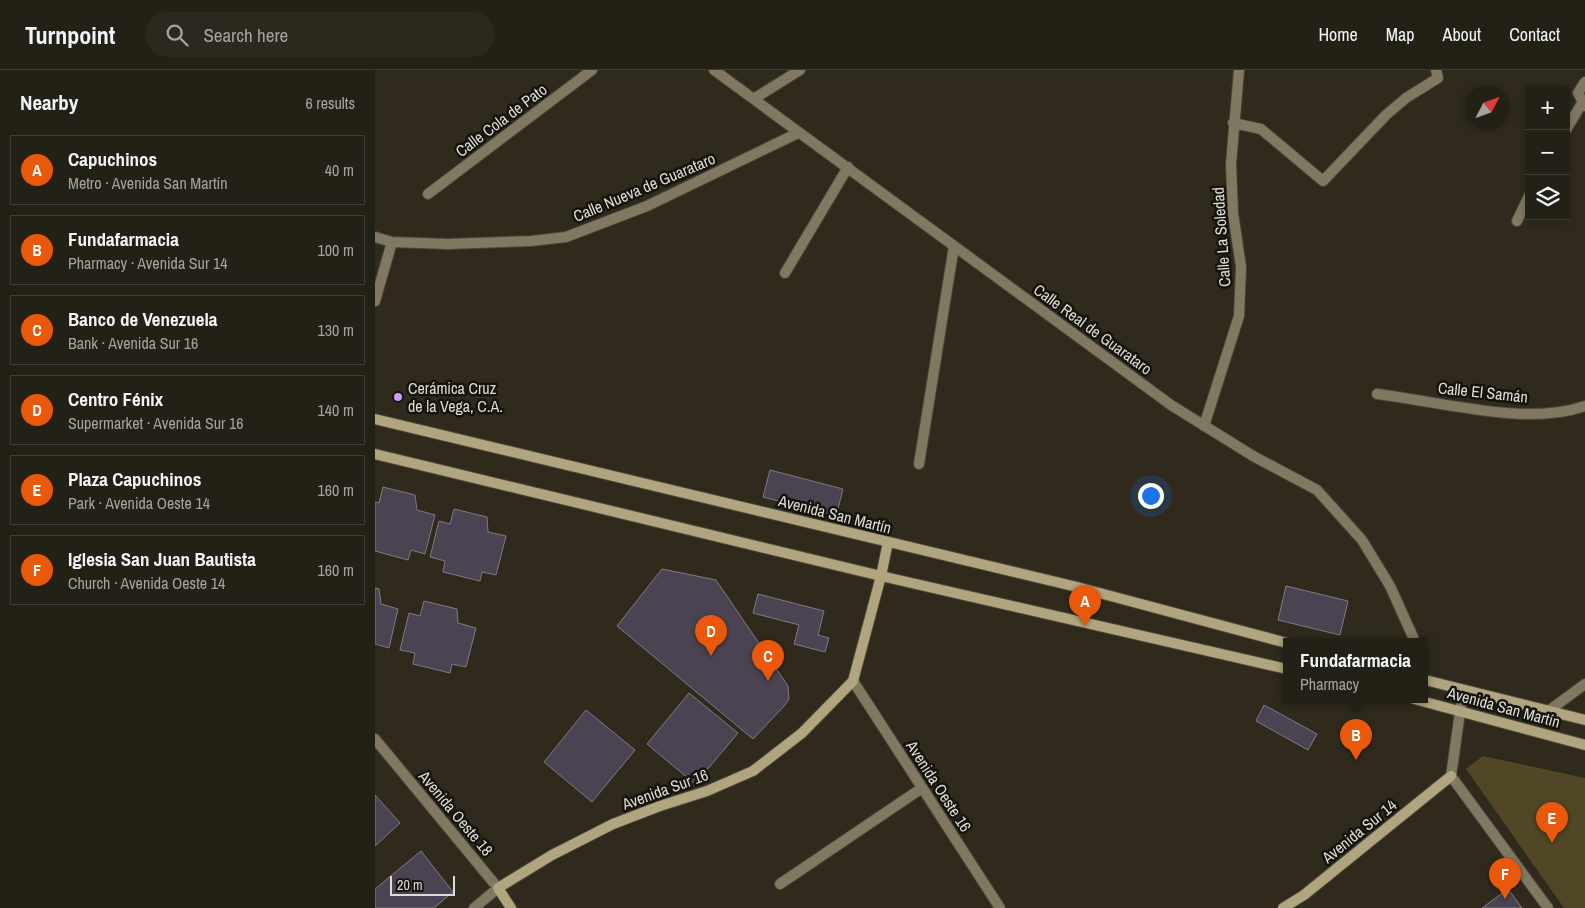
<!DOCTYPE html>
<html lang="en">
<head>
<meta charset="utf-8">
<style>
	body { margin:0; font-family:"Archivo Narrow",sans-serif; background:#2b281e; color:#f1f3f6 }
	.controls { position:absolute; right:15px; top:15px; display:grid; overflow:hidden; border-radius:0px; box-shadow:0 2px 8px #0003 }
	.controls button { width:45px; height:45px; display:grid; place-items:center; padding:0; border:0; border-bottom:1px solid #403e34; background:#232015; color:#f1f3f6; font:25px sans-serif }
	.compass { position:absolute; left:1090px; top:15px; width:45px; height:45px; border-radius:50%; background:#232015; box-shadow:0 2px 8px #0003; rotate:49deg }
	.scale { position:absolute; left:15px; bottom:12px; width:65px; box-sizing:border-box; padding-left:5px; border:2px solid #dfdcd3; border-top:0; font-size:14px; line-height:18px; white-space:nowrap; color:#dfdcd3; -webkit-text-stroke:4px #15130d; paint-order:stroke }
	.you { position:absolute; left:775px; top:425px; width:18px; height:18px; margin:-12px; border:4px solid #fff; border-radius:50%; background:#1a73e8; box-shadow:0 0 0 8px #1a73e833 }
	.badge { display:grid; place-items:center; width:32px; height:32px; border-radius:50%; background:#ea580c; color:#fff; font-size:16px; font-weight:700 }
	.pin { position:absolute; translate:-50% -41px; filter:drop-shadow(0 1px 2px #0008) }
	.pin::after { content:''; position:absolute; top:26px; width:18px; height:15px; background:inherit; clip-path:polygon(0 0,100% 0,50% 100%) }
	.popup { position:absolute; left:908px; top:568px; width:145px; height:65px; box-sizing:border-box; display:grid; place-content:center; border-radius:0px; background:#232015; filter:drop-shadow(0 1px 4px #0005); font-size:16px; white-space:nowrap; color:#a3a3a0 }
	.popup b { font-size:19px; color:#f1f3f6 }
	.popup::after { content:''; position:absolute; left:50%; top:100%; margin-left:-10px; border:10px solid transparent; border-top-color:#232015 }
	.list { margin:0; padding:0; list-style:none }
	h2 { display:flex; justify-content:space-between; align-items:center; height:65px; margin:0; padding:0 20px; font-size:21px }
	h2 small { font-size:16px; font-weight:400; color:#a3a3a0 }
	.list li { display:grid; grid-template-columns:32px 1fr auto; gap:15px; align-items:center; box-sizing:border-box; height:70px; margin:0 10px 10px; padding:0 10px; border:1px solid #403e34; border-radius:0px }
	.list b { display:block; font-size:19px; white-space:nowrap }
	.list p { margin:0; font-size:16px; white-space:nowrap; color:#a3a3a0 }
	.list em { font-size:16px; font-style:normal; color:#a3a3a0 }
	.icon { flex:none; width:28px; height:28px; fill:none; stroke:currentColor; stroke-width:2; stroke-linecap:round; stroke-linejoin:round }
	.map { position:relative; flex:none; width:1210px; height:838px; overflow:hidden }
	header { display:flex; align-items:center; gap:30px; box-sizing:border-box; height:70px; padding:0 25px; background:#232015; border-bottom:1px solid #403e34 }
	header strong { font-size:24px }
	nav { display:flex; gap:28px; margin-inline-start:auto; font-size:18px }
	.search { width:350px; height:45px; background:#2b281e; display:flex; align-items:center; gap:12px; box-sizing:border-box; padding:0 18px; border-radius:28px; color:#a3a3a0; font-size:19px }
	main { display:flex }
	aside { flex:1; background:#232015 }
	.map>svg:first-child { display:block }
</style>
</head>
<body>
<header>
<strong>Turnpoint</strong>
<div class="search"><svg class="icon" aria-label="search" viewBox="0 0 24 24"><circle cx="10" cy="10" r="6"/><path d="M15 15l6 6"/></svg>Search here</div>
<nav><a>Home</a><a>Map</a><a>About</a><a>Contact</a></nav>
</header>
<main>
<aside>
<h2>Nearby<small>6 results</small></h2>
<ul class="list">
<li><span class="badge">A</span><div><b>Capuchinos</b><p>Metro · Avenida San Martín</p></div><em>40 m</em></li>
<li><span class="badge">B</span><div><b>Fundafarmacia</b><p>Pharmacy · Avenida Sur 14</p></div><em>100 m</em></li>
<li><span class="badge">C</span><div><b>Banco de Venezuela</b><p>Bank · Avenida Sur 16</p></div><em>130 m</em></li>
<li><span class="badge">D</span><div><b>Centro Fénix</b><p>Supermarket · Avenida Sur 16</p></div><em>140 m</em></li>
<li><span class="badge">E</span><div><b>Plaza Capuchinos</b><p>Park · Avenida Oeste 14</p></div><em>160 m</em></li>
<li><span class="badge">F</span><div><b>Iglesia San Juan Bautista</b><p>Church · Avenida Oeste 14</p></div><em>160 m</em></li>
</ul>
</aside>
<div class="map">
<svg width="1210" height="838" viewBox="0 0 1210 838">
	<rect width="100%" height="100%" fill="#2f2a1c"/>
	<!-- green -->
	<path fill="#514727" d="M1108 686 1210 708V838H1189L1091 699Z"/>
	<!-- building -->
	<path fill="#4b4351" stroke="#817988" d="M395 400 468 419 461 446 388 427Z
		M8 417 40 425 42 440 60 445 50 484 36 480 33 490 0 481V432L4 433Z
		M79 439 112 447 113 462 131 466 121 505 107 502 105 511 68 502 70 491 55 487 64 451 75 454Z
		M287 499 341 510 413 616 414 629 410 635 378 669 242 556Z
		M911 516 973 531 965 565 903 550Z
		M0 518 4 519 6 534 23 539 14 578 0 574Z
		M383 524 449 541 443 565 454 568 450 582 419 574 424 555 378 543Z
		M49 531 82 539 83 553 101 558 91 597 77 594 75 603 38 594 40 583 25 580 34 543 45 546Z
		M314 623 363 663 320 714 272 674Z
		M889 635 942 664 933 680 881 651Z
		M211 640 260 680 217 732 169 692Z
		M0 725 25 753 0 776Z
		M46 781 78 822 59 838H0V819Z
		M1133 819 1147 838H1107Z"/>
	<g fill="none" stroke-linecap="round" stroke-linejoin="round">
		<defs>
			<path id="lane" d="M410 203 473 97
				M405 814 547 718"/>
			<path id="street" d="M339 0 796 335 878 386 942 420 987 470 1015 516 1038 567 1037 571
				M1210 12 1203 23 1210 36
				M380 28 425 0
				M858 53 886 59 948 111 1011 45 1031 28 1063 8 1061 0
				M1191 60 1207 33
				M53 124 217 0
				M1142 151 1154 126
				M0 167 17 172 73 174 156 171 191 167 272 136 423 63
				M0 231 17 172
				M1002 324C1063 331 1152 357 1210 336
				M829 356 864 246 866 197 858 143 856 94 864 0
				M544 394 579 176
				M478 611 625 838
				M1088 621 1076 706 1173 838
				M1172 642 1210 614
				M0 669 123 818 99 838"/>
			<path id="secondary" d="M0 349 702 517 912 573
				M0 384 506 506 912 599
				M1050 610 1210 650
				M1039 629 1210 675
				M136 838 123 818 177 785 238 754 285 736 332 721 378 701 427 663 478 611 506 506 513 472
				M908 838 929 825 1076 706"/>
		</defs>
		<!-- lane casing -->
		<use href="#lane" stroke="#4b4639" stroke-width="12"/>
		<!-- street casing -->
		<use href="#street" stroke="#4b4639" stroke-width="12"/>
		<!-- secondary casing -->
		<use href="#secondary" stroke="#4b4639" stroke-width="12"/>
		<!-- lane -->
		<use href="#lane" stroke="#807861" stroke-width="10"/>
		<!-- street -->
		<use href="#street" stroke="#807861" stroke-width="10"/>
		<!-- secondary -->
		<use href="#secondary" stroke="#b1a57f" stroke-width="10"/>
	</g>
	<!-- markers -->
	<circle fill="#d39cfc" stroke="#15130d" stroke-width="2" cx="23" cy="327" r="5"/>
	<g text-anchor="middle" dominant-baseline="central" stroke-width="5" stroke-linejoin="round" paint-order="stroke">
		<!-- street labels -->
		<g font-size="16" fill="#dfdcd3" stroke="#15130d">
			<text transform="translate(126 50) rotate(-37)">Calle Cola de Pato</text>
			<text transform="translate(269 117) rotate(-23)">Calle Nueva de Guarataro</text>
			<text transform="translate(846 167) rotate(-94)">Calle La Soledad</text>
			<text transform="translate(718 259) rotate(36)">Calle Real de Guarataro</text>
			<text transform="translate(1108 322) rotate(6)">Calle El Samán</text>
			<text transform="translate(460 444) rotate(14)">Avenida San Martín</text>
			<text transform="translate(1129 637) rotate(15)">Avenida San Martín</text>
			<text transform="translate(564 716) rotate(57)">Avenida Oeste 16</text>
			<text transform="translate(290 719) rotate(-20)">Avenida Sur 16</text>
			<text transform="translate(81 743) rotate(50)">Avenida Oeste 18</text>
			<text transform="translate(984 761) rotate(-39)">Avenida Sur 14</text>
		</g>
		<!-- poi labels -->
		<g font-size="16" fill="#dfdcd3" stroke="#15130d" text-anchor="start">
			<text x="33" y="318">Cerámica Cruz<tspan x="33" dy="18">de la Vega, C.A.</tspan></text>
		</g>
	</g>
</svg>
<div class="controls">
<button>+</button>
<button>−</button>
<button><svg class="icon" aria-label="layers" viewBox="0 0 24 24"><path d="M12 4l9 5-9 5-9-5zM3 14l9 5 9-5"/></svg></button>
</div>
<svg class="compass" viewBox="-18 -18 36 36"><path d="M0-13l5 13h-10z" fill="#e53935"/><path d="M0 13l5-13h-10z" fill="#a3a3a0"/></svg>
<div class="scale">20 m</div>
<div class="you"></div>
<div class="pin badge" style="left:710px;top:556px">A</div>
<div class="pin badge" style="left:981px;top:690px">B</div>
<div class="popup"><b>Fundafarmacia</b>Pharmacy</div>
<div class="pin badge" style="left:393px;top:611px">C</div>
<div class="pin badge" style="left:336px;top:586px">D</div>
<div class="pin badge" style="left:1177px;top:773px">E</div>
<div class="pin badge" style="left:1130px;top:829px">F</div>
</div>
</main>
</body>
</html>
